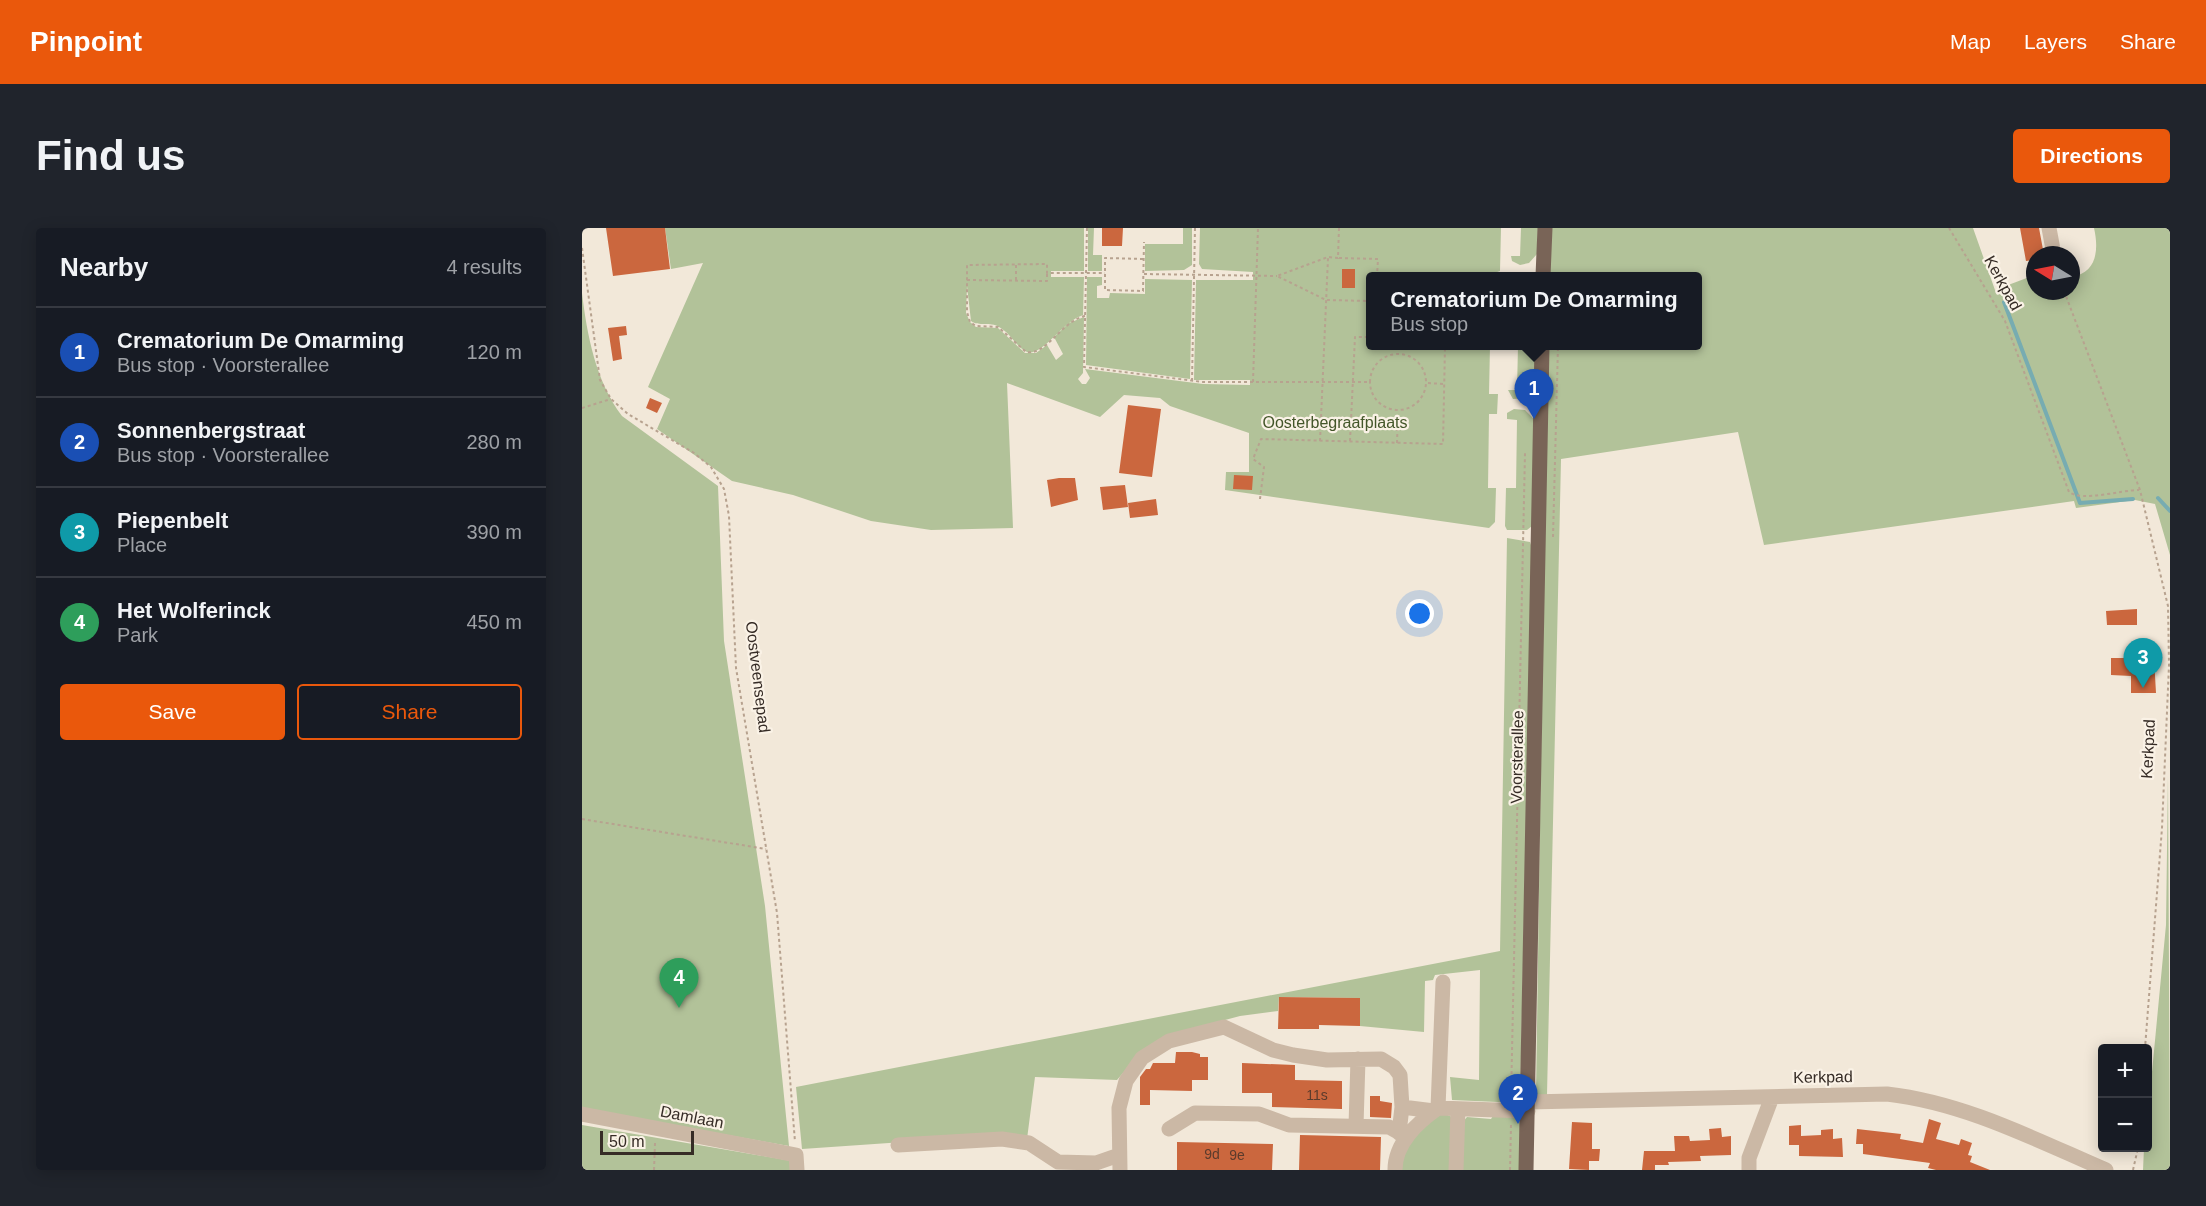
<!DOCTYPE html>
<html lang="en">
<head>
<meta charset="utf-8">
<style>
	body { margin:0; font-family:Arial,sans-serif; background:#20242c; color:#f1f3f6 }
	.controls { position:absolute; right:18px; bottom:18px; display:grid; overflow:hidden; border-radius:6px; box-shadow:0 3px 15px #0003 }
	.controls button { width:54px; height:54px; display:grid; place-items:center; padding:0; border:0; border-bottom:2px solid #363941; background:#171b24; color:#f1f3f6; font:30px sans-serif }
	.compass { position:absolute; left:1444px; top:18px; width:54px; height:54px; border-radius:50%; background:#171b24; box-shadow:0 3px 15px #0003; rotate:280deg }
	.scale { position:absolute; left:18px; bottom:15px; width:94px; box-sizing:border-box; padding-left:6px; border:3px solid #362c26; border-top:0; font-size:16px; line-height:21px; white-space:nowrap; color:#362c26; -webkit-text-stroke:4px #faf2e6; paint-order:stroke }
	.you { position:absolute; left:838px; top:386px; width:21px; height:21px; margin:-15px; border:4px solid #fff; border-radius:50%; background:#1a73e8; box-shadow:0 0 0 9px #1a73e833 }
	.badge { display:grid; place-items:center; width:39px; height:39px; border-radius:50%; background:#ea580c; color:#fff; font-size:20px; font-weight:700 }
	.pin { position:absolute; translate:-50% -50px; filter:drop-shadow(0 2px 3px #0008) }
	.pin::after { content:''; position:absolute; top:32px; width:21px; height:18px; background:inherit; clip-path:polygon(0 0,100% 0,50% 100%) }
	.popup { position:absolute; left:784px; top:44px; width:336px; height:78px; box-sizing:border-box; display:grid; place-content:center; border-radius:6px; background:#171b24; filter:drop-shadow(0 2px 4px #0005); font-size:20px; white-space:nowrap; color:#9ea1a6 }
	.popup b { font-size:22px; color:#f1f3f6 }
	.popup::after { content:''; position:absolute; left:50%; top:100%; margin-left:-12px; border:12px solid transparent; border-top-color:#171b24 }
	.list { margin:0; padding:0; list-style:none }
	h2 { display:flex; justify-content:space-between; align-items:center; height:78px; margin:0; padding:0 24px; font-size:26px }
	h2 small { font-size:20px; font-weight:400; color:#9ea1a6 }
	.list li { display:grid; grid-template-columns:39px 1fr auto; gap:18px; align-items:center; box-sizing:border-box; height:90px; padding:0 24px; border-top:2px solid #363941 }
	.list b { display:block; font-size:22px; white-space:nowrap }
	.list p { margin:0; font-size:20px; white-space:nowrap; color:#9ea1a6 }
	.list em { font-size:20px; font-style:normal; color:#9ea1a6 }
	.actions { display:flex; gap:12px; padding:18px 24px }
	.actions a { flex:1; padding:14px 0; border:2px solid #ea580c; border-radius:6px; text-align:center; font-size:21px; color:#ea580c }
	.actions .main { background:#ea580c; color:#fff }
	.map { position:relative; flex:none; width:1588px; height:942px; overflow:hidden; border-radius:6px }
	header { display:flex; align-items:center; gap:36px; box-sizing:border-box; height:84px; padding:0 30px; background:#ea580c; color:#fff }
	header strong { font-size:28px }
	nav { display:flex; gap:33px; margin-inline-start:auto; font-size:21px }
	.intro { display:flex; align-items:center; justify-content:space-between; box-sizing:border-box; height:144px; padding:0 36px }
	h1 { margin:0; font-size:42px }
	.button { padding:15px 27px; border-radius:6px; background:#ea580c; color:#fff; font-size:21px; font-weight:700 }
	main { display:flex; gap:36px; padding:0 36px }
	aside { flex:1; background:#171b24; border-radius:6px; box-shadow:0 3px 15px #0003 }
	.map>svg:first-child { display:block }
</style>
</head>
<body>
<header>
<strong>Pinpoint</strong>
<nav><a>Map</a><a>Layers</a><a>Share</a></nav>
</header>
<div class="intro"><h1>Find us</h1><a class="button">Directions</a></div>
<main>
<aside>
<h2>Nearby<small>4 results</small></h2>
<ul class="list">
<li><span class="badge" style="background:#1a4fb4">1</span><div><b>Crematorium De Omarming</b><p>Bus stop · Voorsterallee</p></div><em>120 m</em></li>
<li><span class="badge" style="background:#1a4fb4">2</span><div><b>Sonnenbergstraat</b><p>Bus stop · Voorsterallee</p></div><em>280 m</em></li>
<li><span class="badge" style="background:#0f9aa8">3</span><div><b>Piepenbelt</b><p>Place</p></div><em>390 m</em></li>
<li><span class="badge" style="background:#2e9e5b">4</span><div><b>Het Wolferinck</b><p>Park</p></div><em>450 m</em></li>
</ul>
<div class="actions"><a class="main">Save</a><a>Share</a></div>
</aside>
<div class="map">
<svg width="1588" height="942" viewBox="0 0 1588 942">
	<rect width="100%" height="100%" fill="#f2e8d9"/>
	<!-- green -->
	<path fill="#b2c299" d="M83 0H502V43H469V49H502L501 87C479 95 465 123 447 125 434 120 429 105 417 99 408 93 397 99 389 93L385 58 384 85 388 94 394 99 416 100 443 125H454L465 117 474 132 481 126 472 109 487 95 502 89 501 145 496 151 500 156H504L508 150 503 141 621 156 668 157V152H612L614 52H671V44L620 41 617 36 618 0H919L918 43 904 48H788V118H908L907 166H916L915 186H907L906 260H914L913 294 907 300 643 262 644 244H667V205L588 178 578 170 542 167 518 189 425 155 431 300 349 302 289 293 211 267 150 253 75 201 88 171 66 159 121 35 89 41Z
		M506 0H512L511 27H520V43H506Z
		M601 0H610V37L602 42 563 43V16H601Z
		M939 0H956L955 26 947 35 938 37 930 33 929 28H938Z
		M966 0H1391L1413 62 1450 48H1453V63H1489V49C1515 45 1517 22 1512 0H1588V327L1573 276 1553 272 1494 280 1492 273 1182 317 1156 204 979 231 965 867H954L965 118H1116V48H965Z
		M505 49H520V57L515 58V70H527L528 65 563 66V51L610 52 608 151 504 137Z
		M0 65C5 107 14 154 40 188L136 258 142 413 183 678 207 918 0 881Z
		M936 118H954L952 163 948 170 931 171 926 162H935Z
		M932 181 943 182 952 191 950 298 945 302H925L923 298 924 260H934L935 192 925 191V185Z
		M925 310 948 314 950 320 938 875 870 872 868 849 897 852 898 742 853 747 851 752 843 753 842 804 778 798V770L697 769 696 783 658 788 613 800 541 845 535 852 453 849 445 911 423 907 220 921 214 859 918 723Z
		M1586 547 1588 942H1561L1562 920H1566V886L1584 697Z
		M861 885 870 889 869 942H817V924L852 889Z
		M913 885 939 886 938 942H878L879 896 885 889 909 891Z
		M0 897 210 933V942H0Z"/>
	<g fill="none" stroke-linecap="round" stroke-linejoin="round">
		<!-- stream -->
		<path stroke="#77acb1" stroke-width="4" d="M1422 74 1498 275 1551 271
			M1576 270 1588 283"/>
	</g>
	<!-- building -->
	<path fill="#cb673e" d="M24 0H83L88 41 31 48Z
		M520 0H541L540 18H520Z
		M1438 0H1457L1462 27H1453V32L1444 33Z
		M760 41H773V60H760Z
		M44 98 45 107 37 108 40 131 31 133 26 100Z
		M68 170 80 175 75 185 64 180Z
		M546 177 579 181 570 249 537 245Z
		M652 247 671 248 670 262 651 261Z
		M477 250H493L496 272 469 279 465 252Z
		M543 257 546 279 521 282 518 259Z
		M574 271 576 287 548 290 546 275Z
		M1555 381V397H1525L1524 383Z
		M1529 430H1572L1574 465H1549V448L1529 447Z
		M697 769 778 770V798L737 797V801H696Z
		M594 824H610L618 826V829H626V852H610V863L568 862V877H558V849L564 841H568L571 835H593Z
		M660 835 713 837V852L760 853V881L690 879V865H660Z
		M788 868H798V873L810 875 809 890 788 889Z
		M1347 891 1359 895 1354 911 1377 917 1379 911 1390 915 1386 927 1390 928 1388 934 1408 942H1354L1346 940 1348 935 1281 926V916H1274L1275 901 1319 906 1318 911 1341 915Z
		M990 894 1010 895V921H1018L1017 933H1007V942L987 941Z
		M1219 897V908L1239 907V902L1251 901V911L1260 910 1261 929 1217 928V917H1207V898Z
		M1139 900 1140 909 1149 908V927L1118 928 1119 933 1086 934 1087 937H1073V942H1060L1062 923H1093L1092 908H1107L1108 913 1128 912 1127 901Z
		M718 907 799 909 798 942H717Z
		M595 914 691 916 690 942H595Z"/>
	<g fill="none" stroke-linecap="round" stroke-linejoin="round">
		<!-- path -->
		<path stroke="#b7a28f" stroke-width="2" stroke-dasharray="3 3" stroke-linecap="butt" d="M505 0 502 139 621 154H786
			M757 0 756 30 746 29 695 48 744 72 788 73
			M1367 0 1423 93 1487 264C1501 274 1539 262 1557 262
			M0 20 18 152 29 171 46 186 112 225 129 239 142 261 147 288 154 440 195 685 213 914
			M757 30 796 31 795 48
			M561 31 523 30V62L561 63 562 14
			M562 46 695 48
			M385 52 465 53V45
			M434 52V37
			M1482 63 1558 262 1586 378 1587 437 1580 600 1563 820
			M503 88C479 93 465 128 444 124L416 99 394 98 388 94 385 84V37L465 36V45H523
			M788 154a28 28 0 1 1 56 0a28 28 0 1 1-56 0Z
			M610 153 613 0
			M671 154 676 0
			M846 155 861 156
			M0 180 29 171
			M738 213 746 30
			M768 213 773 109H788
			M815 215 816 185
			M678 271 682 239 671 231 679 211 861 216 863 118
			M971 309 976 118
			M0 591 184 621
			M929 870 943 225
			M72 942 73 915
			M928 942 929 897
			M1551 942 1556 920"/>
		<!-- minor -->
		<path stroke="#cbb8a5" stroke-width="15" d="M1467 0 1472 27
			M946 874 1305 866C1383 875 1452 911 1524 942
			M820 879 852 883
			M856 880 861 754
			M0 886 214 927 215 942
			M774 898 776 831
			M587 901 613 885 677 886 707 897 807 899 825 909
			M316 917 420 911 447 915 476 934 514 935 537 927
			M538 942 537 880 544 853 560 830 587 813 642 799 691 822 711 827 745 832 799 831 812 839 818 847 820 879 817 905
			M813 942C813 915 835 895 856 880L946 883
			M874 942 876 881
			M1167 942V930L1190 869"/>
		<!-- major -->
		<path stroke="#796457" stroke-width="15" d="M961 48 963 0
			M944 942 960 118"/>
	</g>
	<g text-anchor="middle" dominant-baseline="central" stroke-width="4.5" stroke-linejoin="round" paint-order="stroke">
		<!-- number labels -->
		<g font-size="14" fill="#5b3b2c">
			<text x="735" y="867">11s</text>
			<text x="630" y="926">9d</text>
			<text x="655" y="927">9e</text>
		</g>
		<!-- street labels -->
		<g font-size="16" fill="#362c26" stroke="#faf2e6">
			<text transform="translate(1421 55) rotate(61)">Kerkpad</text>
			<text transform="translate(176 449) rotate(83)">Oostveensepad</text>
			<text transform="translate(1566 521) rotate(-87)">Kerkpad</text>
			<text transform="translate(935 529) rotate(-89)">Voorsterallee</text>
			<text transform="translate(1241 849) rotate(-1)">Kerkpad</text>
			<text transform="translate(110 889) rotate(11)">Damlaan</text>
		</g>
		<!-- park labels -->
		<g font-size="16" fill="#435629" stroke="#faf2e6">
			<text x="753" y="194">Oosterbegraafplaats</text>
		</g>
	</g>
</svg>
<div class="controls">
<button>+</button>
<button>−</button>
</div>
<svg class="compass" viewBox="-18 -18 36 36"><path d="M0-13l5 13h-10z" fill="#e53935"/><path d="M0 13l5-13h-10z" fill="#9ea1a6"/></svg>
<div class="scale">50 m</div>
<div class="you"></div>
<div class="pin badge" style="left:952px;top:191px;background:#1a4fb4">1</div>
<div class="popup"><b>Crematorium De Omarming</b>Bus stop</div>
<div class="pin badge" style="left:936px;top:896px;background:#1a4fb4">2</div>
<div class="pin badge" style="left:1561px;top:460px;background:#0f9aa8">3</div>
<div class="pin badge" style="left:97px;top:780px;background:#2e9e5b">4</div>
</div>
</main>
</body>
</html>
